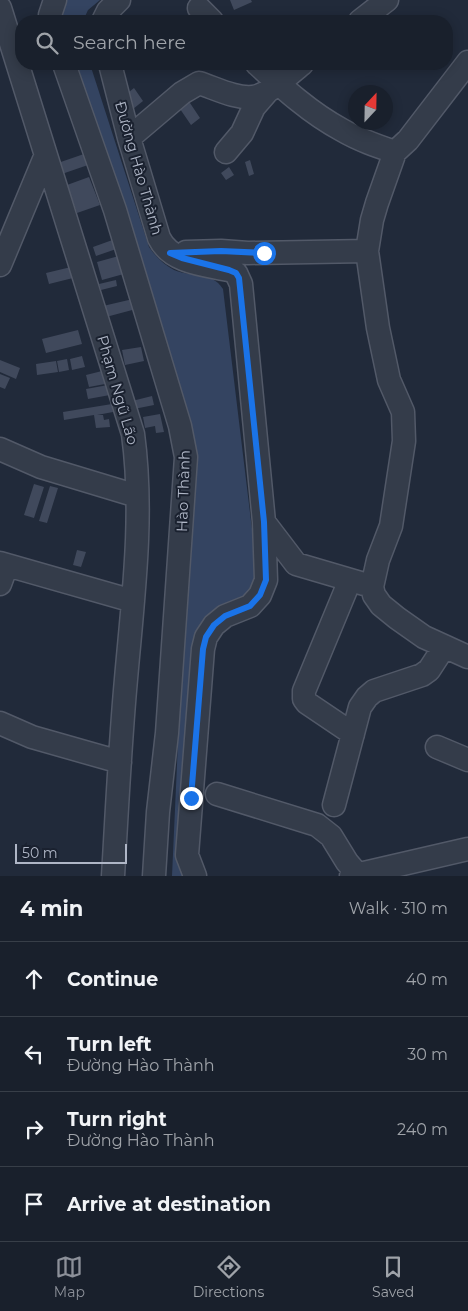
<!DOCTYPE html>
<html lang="en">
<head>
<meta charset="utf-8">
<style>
	body { margin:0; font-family:Montserrat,sans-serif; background:#222834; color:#f1f3f6 }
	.compass { position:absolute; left:348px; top:85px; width:45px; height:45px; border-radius:50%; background:#19202c; box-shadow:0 2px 12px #0003; rotate:22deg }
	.scale { position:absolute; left:15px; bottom:12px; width:112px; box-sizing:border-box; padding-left:5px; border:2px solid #afb6c6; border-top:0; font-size:14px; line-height:18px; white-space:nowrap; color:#afb6c6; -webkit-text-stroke:4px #1a212f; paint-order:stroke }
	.stop { position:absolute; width:15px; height:15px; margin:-11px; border:4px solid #1a73e8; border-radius:50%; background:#fff }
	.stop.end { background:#1a73e8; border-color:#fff; box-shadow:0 1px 5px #0008 }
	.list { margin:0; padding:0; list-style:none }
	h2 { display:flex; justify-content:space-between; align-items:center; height:65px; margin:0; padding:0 20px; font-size:21px }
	h2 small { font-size:16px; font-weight:400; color:#9fa3a9 }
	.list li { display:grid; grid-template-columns:32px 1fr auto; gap:15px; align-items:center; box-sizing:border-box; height:75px; padding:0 20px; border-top:1px solid #373e48 }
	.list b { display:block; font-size:19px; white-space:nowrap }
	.list p { margin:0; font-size:16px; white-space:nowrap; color:#9fa3a9 }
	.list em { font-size:16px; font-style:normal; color:#9fa3a9 }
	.icon { flex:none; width:28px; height:28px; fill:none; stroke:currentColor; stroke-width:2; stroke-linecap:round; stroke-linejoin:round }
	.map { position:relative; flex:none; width:468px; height:876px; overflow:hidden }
	.search { position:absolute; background:#19202c; box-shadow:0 2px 12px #0003; left:15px; right:15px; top:15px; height:55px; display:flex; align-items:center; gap:12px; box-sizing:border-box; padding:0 18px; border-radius:20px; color:#9fa3a9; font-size:19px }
	.sheet { height:365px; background:#19202c }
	nav { display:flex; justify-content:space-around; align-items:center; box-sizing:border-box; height:70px; border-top:1px solid #373e48; background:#19202c; font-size:14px; color:#9fa3a9 }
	nav a { display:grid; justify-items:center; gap:2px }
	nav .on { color:#8c9099 }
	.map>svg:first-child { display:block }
</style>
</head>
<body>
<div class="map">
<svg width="468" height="876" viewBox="0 0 468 876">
	<rect width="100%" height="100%" fill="#212a3a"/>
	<!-- water -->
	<path fill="#344461" d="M63 0H100L88 10 83 21H59Z
		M71 64H90L149 247C156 257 163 264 174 270 192 278 211 270 223 289L258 579 253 597 209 625 191 876H172L190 475Z"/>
	<!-- building -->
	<path fill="#40495c" d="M230 0H251L252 2 234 10Z
		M134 88 143 101 133 109 124 96Z
		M188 100 200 118 191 125 178 106Z
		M84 154 88 165 56 176 52 165Z
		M250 160 254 174 249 176 245 162Z
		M229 167 234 175 226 180 221 173Z
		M89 177 100 205 77 213 67 185Z
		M118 238 122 247 96 256 93 247Z
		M126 254 131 272 102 280 97 262Z
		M71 267 73 278 49 284 46 273Z
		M116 280 117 286 101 290 99 284Z
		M133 299 136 309 106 317 103 306Z
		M78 330 82 344 46 353 42 339Z
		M141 347 144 361 125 365 122 350Z
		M82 356 85 367 72 370 70 359Z
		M67 359 69 370 59 372 57 361Z
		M0 360 20 368 16 379 0 372Z
		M56 361 58 372 37 375 36 364Z
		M102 371 105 384 89 387 86 375Z
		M0 374 10 378 5 389 0 387Z
		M108 385 110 395 88 399 86 389Z
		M152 396 154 405 134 409 132 401Z
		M112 404 113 412 97 415H103L104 420 109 419 110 427 96 428 94 415 64 420 63 412Z
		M160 414 164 432 156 433 155 426 145 428 143 417Z
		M34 484 44 487 34 518 24 515Z
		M50 486 58 488 47 523 39 521Z
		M77 550 86 552 81 567 73 565Z"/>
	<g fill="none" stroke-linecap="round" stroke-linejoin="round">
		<defs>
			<path id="minor" d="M0 8 133 434C144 515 133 598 126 679 120 745 117 810 113 876
				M199 8 212 21
				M51 21 50 15 55 0
				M103 21 108 11 119 0
				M360 21 387 0
				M468 62 408 140 395 152 377 203 372 220 367 251 378 328 389 380 403 412 404 441 391 526 378 560 372 587 374 595 381 605 397 618 424 637 468 657
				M64 64 115 210 180 426 186 457 167 733 158 812 154 876
				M110 64 129 138 159 238C171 263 205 265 229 270L236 273 241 284 264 522 266 580 260 595 250 606 225 616 214 625 206 637 203 649 187 855 195 876
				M257 64C283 88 310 113 342 130 359 140 377 146 395 152
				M129 138 182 93 199 83C215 88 236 99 253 97 269 95 289 74 302 64
				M226 152 242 133 254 107 267 92
				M186 252 221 251 248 253 367 251
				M0 265 45 157
				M0 449 41 467 137 496
				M264 522 296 564 364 584
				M0 563 133 601
				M350 580 304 691V699L307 703 353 734
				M0 584 7 565
				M0 723 32 737 120 762
				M437 747 468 760
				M217 794 317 825 331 836 347 862 358 875
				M334 805 360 707 367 697 374 691 422 675 429 670 444 647
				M351 876 468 849"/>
		</defs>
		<!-- minor casing -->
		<use href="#minor" stroke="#525968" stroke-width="25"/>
		<!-- minor -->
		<use href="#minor" stroke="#343c4a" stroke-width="22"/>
	</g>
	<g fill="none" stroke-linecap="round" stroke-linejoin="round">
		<!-- route -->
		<path stroke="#1a73e8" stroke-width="6" d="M191 798 203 649 206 637 214 625 225 616 250 606 260 595 266 580 264 522 239 278 236 273 229 270 182 258 170 253 221 251 264 253"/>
	</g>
	<g text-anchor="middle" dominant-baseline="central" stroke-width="4" stroke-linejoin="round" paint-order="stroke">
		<!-- street labels -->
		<g font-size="15" fill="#afb6c6" stroke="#1a212f">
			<text transform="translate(139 168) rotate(74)">Đường Hào Thành</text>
			<text transform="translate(118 390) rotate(74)">Phạm Ngũ Lão</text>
			<text transform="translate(183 491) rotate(-88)">Hào Thành</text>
		</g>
	</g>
</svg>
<svg class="compass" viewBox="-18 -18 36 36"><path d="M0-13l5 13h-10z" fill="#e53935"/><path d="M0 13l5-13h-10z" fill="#9fa3a9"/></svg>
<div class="scale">50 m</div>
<div class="stop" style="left:264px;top:253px"></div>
<div class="stop end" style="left:191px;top:798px"></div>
<div class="search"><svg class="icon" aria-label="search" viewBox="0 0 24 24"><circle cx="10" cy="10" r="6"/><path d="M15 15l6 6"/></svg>Search here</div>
</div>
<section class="sheet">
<h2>4 min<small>Walk · 310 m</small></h2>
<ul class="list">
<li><svg class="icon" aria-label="ahead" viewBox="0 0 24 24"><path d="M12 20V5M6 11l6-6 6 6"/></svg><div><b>Continue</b></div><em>40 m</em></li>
<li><svg class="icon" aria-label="left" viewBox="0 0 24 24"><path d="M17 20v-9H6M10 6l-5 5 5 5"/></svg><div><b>Turn left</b><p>Đường Hào Thành</p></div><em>30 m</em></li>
<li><svg class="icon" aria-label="right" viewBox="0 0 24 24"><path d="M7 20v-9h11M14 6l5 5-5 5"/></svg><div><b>Turn right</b><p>Đường Hào Thành</p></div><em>240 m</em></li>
<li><svg class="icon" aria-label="arrive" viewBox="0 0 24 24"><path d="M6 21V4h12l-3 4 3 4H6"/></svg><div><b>Arrive at destination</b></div></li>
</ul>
</section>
<nav>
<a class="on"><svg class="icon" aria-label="map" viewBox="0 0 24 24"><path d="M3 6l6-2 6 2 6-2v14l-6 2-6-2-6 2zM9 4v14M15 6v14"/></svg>Map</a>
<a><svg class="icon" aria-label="directions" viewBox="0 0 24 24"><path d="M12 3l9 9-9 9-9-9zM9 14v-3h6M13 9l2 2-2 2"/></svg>Directions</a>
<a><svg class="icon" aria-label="saved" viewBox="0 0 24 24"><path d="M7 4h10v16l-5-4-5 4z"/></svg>Saved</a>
</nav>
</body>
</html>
